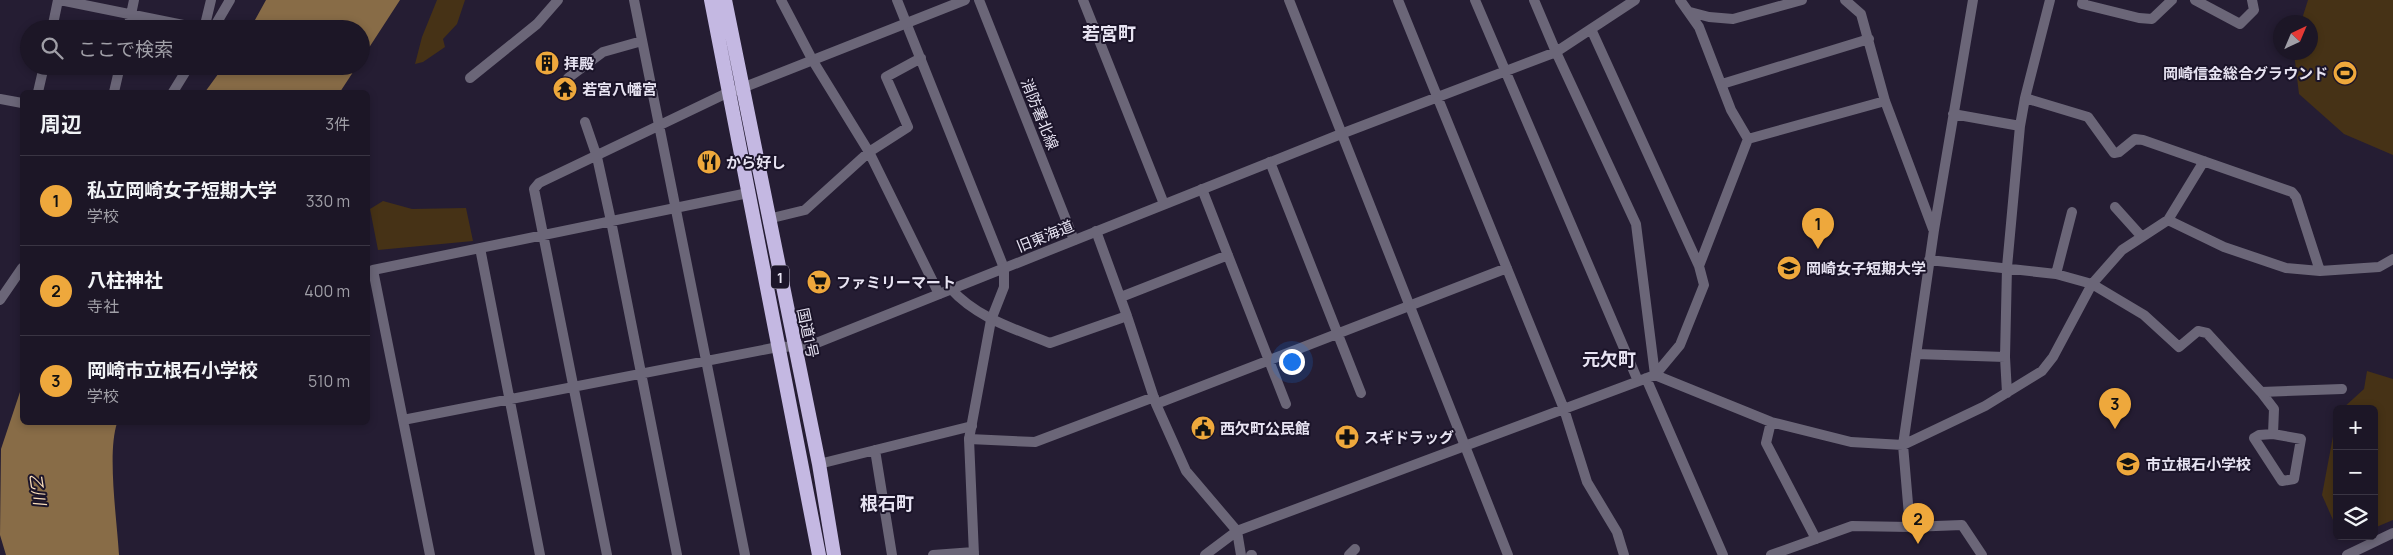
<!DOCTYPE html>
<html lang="ja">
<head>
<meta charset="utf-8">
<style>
	body { margin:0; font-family:Manrope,"Noto Sans JP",sans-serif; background:#251f2e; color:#f1f3f6 }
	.controls { position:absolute; right:15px; bottom:15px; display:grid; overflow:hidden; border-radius:8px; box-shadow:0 2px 8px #0003 }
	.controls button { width:45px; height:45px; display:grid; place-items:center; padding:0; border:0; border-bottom:1px solid #3a3543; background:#1c1626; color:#f1f3f6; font:25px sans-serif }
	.compass { position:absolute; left:2273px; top:15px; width:45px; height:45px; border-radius:50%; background:#1c1626; box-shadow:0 2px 8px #0003; rotate:44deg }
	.you { position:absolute; left:1291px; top:361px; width:18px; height:18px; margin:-12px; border:4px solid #fff; border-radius:50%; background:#1a73e8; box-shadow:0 0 0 8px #1a73e833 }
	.badge { display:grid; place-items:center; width:32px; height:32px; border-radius:50%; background:#eea83c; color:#111; font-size:16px; font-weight:700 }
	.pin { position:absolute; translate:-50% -41px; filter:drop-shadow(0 1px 2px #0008) }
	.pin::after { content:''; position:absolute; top:26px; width:18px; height:15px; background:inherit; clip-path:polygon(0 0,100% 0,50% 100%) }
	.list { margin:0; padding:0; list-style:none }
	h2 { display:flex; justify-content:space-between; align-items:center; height:65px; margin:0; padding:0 20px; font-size:21px }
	h2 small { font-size:16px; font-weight:400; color:#a09fa7 }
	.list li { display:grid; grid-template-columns:32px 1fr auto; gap:15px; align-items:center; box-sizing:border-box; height:90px; padding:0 20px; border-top:1px solid #3a3543 }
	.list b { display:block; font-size:19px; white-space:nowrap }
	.list p { margin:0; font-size:16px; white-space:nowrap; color:#a09fa7 }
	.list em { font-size:16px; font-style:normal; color:#a09fa7 }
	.icon { flex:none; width:28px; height:28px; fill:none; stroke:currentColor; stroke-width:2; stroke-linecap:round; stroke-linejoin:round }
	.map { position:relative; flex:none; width:2393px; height:555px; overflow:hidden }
	.search { position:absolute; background:#1c1626; box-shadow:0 2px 8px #0003; left:20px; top:20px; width:350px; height:55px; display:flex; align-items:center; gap:12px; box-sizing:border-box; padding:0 18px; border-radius:28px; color:#a09fa7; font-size:19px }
	.panel { position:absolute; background:#1c1626; box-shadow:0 2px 8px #0003; left:20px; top:90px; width:350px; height:335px; border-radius:8px }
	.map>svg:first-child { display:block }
</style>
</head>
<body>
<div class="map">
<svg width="2393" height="555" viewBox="0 0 2393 555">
	<rect width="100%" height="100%" fill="#251d33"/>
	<!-- green -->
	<path fill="#463216" d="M437 0H465L457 24 443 39 445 47 423 62 415 64 422 37Z
		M2308 0H2393V155L2344 134 2299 94 2294 53 2310 52V22H2301Z
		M383 201 412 209 466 208 473 241 378 250 370 209Z
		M2367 371 2393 379V520L2374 528V409H2342L2364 389Z
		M2337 415V529L2322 495Z"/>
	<!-- water -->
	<path fill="#886c47" d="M266 0H400L361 60V29H250Z
		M224 66H357L340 92H205Z
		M22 386V422L117 423C107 454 117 520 119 555H6L0 535 1 449Z"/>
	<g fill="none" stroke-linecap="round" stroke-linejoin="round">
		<!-- minor -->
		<path stroke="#6b6678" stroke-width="10" d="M60 0 203 29
			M634 0 745 555
			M781 0 813 61 869 152 939 294
			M897 0 1004 268
			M979 0 1074 240
			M1398 0 1564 409 1587 482 1617 532 1624 555
			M1475 0 1638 381
			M1534 0 1556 52 1636 224 1655 375
			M1680 0 1699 27 1731 110 1748 139
			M1845 0 1861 14 1885 101 1933 229
			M2083 0 2082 4 2139 18 2152 19 2172 0
			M2195 0 2240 24 2254 10 2252 0
			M1690 12 1709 17 1733 19 1802 0
			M52 29 58 0
			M128 29 134 0
			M204 29 211 0
			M213 29 230 0
			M1591 29 1699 266
			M470 78 537 24 558 0
			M568 78 603 52 642 41
			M1722 84 1869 39
			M38 92 44 66
			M114 92 120 66
			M173 92 189 66
			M2025 98 2088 117 2114 153 2119 152 2135 139 2143 140 2292 192 2296 197 2320 271
			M0 99 22 103
			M1953 114 2020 126
			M585 122 597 157 611 221 677 555
			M1341 134 1556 52 1635 0
			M1748 139 1885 101
			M1270 162 1361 393
			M1202 189 1286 404
			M2115 207 2142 237
			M768 219 805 210 869 152 908 127 886 77 921 58
			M2168 220 2204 161
			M1096 231 1127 316 1156 404 1186 471 1237 531 1241 555
			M480 248 540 555
			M1929 260 2056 274 2092 284 2122 250 2168 220 2224 247 2286 268 2320 271 2379 267 2393 259
			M2056 274 2072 212
			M951 289C977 318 1015 329 1050 343L1127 316
			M1121 297 1228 255
			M0 300 22 268
			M1916 354 2005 357
			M1655 375 1771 422 1851 442 1903 445 1985 406 2042 371 2053 357 2092 284 2144 315 2179 347 2198 331 2207 333 2261 392 2342 389
			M1646 378 1723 555
			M2261 392 2274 409 2273 434 2301 439 2294 479 2282 481 2254 438 2259 435 2273 434
			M2007 393 2005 357 2007 267 2020 126 2025 98 2050 0
			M1156 404 1507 268
			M403 420 778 347
			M1771 422 1766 443 1816 539
			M969 439 1035 442 1154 397
			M875 450 892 555
			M819 464 972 426
			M1910 527 1903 445 1934 230 1973 0
			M430 555 373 270 748 193
			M607 555 534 189 539 183 729 92
			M1205 555 1237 531 1655 375 1680 345 1704 285 1699 266 1748 139
			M1251 555H1252
			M1349 555 1355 549
			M1771 555 1852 526 1910 527 1962 525 1982 555
			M2347 555 2393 533"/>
		<!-- tertiary -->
		<path stroke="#6b6678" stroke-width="10" d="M1083 0 1164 204
			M1289 0 1508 555
			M737 90 965 0
			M778 347 809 346 1341 134
			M933 555 974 552
			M974 555 969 439 991 320 1004 287V268"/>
		<!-- trunk -->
		<path stroke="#c4b8e2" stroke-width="14" d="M711 0 819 555
			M725 0 819 464 834 555"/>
	</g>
	<!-- icons -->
	<defs>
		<symbol id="building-disc" viewBox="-11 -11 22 22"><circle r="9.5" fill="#eea83c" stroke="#1b1429"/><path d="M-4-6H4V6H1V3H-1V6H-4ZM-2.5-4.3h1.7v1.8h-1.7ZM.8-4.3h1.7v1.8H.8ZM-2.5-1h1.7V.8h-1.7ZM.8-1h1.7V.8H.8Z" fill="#111"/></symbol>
		<symbol id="stadium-disc" viewBox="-11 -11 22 22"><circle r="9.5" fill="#eea83c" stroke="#1b1429"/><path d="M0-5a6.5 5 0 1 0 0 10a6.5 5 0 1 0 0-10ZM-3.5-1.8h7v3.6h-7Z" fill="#111"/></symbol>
		<symbol id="temple-disc" viewBox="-11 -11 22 22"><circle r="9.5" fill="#eea83c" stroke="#1b1429"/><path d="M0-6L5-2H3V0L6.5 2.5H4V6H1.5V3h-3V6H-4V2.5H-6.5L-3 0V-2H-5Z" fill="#111"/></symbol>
		<symbol id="restaurant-disc" viewBox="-11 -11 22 22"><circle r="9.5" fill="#eea83c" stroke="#1b1429"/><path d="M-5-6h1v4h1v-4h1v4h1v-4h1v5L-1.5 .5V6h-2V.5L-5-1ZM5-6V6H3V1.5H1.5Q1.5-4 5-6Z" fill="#111"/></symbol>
		<symbol id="university-disc" viewBox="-11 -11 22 22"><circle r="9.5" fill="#eea83c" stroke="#1b1429"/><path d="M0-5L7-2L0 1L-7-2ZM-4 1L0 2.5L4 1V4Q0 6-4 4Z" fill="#111"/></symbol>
		<symbol id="supermarket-disc" viewBox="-11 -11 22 22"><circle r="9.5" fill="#eea83c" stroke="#1b1429"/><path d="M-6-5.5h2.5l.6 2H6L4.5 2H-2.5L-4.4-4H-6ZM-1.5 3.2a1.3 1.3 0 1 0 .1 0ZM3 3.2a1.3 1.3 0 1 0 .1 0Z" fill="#111"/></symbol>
		<symbol id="civic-disc" viewBox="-11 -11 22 22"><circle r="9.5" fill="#eea83c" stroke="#1b1429"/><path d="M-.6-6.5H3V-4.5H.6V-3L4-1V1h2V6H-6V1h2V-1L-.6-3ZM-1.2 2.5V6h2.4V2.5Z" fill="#111"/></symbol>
		<symbol id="pharmacy-disc" viewBox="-11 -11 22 22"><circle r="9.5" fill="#eea83c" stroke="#1b1429"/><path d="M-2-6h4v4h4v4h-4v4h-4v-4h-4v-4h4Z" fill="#111"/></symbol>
		<symbol id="school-disc" viewBox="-11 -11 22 22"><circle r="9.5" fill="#eea83c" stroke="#1b1429"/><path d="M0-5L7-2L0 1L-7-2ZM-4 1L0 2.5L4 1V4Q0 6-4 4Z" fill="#111"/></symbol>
	</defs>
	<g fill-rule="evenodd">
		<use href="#building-disc" x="533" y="49" width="28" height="28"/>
		<use href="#stadium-disc" x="2331" y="59" width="28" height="28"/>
		<use href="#temple-disc" x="551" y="75" width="28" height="28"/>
		<use href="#restaurant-disc" x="695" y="148" width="28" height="28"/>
		<use href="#university-disc" x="1775" y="254" width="28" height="28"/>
		<use href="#supermarket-disc" x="805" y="268" width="28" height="28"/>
		<use href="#civic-disc" x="1189" y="414" width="28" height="28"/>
		<use href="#pharmacy-disc" x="1333" y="423" width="28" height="28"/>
		<use href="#school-disc" x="2114" y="450" width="28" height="28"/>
	</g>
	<g text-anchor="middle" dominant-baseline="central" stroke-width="4" stroke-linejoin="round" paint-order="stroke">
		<!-- shield labels -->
		<rect fill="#1b1429" stroke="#aaa5b6" stroke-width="1" x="771" y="265.5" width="18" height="23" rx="4"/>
		<g font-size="14" font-weight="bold" fill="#e7e3f2">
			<text x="780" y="277">1</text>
		</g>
		<!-- poi labels -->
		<g font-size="15" font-weight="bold" fill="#e7e3f2" stroke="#1b1429" text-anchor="start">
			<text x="564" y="63">拝殿</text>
			<text x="2328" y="73" text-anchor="end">岡崎信金総合グラウンド</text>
			<text x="582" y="89">若宮八幡宮</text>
			<text x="726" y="162">から好し</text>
			<text x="1806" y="268">岡崎女子短期大学</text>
			<text x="836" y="282">ファミリーマート</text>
			<text x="1220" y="428">西欠町公民館</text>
			<text x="1364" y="437">スギドラッグ</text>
			<text x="2146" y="464">市立根石小学校</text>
		</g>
		<!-- street labels -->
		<g font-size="15" fill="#e7e3f2" stroke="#1b1429">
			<text transform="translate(1040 114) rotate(68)">消防署北線</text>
			<text transform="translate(1045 236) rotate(-22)">旧東海道</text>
			<text transform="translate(808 333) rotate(78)">国道1号</text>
		</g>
		<!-- water labels -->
		<g font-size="16" font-style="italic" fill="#f8dcb8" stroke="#1b1429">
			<text transform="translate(38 489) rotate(81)">乙川</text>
		</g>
		<!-- quarter labels -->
		<g font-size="18" font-weight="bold" fill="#e7e3f2" stroke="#1b1429">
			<text x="1109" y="33">若宮町</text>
			<text x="1609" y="359">元欠町</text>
			<text x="887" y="503">根石町</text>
		</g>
	</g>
</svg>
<div class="controls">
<button>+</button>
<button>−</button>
<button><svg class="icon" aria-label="layers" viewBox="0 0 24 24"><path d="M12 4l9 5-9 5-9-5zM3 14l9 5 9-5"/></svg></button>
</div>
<svg class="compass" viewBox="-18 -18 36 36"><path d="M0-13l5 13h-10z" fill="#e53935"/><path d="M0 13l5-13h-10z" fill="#a09fa7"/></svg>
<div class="you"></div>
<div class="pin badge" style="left:1818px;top:249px">1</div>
<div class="pin badge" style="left:1918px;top:544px">2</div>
<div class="pin badge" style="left:2115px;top:429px">3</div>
<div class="search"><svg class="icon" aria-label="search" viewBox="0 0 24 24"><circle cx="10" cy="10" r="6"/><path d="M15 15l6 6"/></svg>ここで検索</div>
<section class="panel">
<h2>周辺<small>3件</small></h2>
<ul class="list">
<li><span class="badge">1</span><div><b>私立岡崎女子短期大学</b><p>学校</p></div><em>330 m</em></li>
<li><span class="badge">2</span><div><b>八柱神社</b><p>寺社</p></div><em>400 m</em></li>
<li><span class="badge">3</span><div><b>岡崎市立根石小学校</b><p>学校</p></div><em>510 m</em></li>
</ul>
</section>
</div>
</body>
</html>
